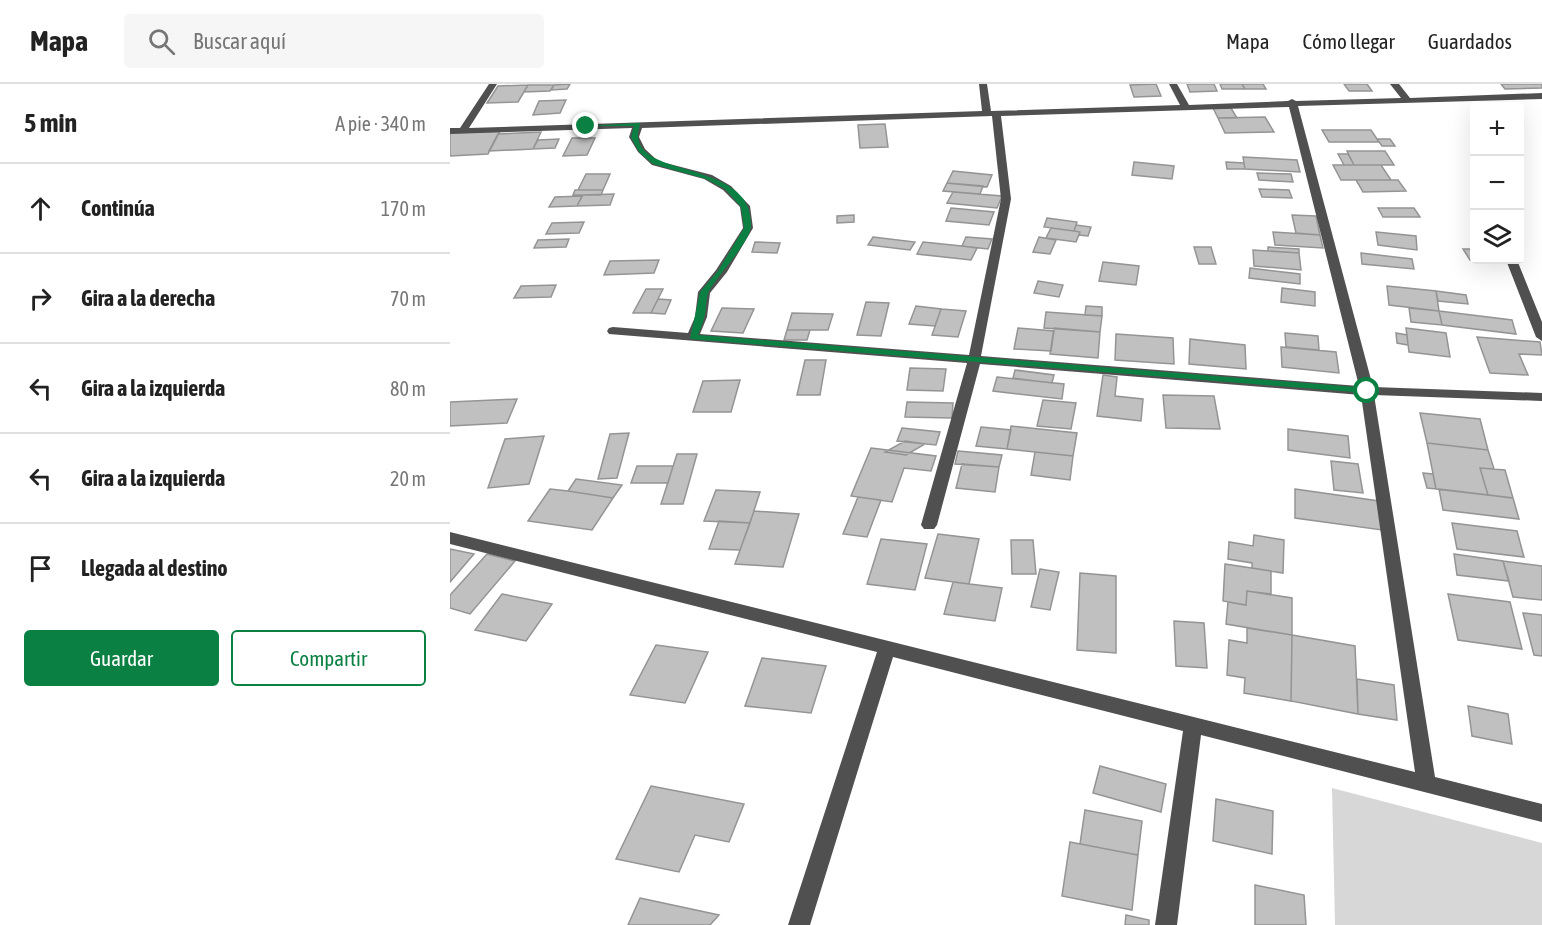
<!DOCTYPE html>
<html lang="es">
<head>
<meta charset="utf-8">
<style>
	body { margin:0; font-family:"Asap Condensed",sans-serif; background:#f6f6f6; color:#222 }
	.controls { position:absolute; right:18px; top:18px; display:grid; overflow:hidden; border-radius:6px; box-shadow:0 6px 24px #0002 }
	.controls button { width:54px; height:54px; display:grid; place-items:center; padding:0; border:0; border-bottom:2px solid #e0e0e0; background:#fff; color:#222; font:30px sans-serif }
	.stop { position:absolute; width:18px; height:18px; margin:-14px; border:4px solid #0b8043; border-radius:50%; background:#fff }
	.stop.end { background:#0b8043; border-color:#fff; box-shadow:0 2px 6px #0008 }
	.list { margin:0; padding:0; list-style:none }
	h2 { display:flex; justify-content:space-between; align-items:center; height:78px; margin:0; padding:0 24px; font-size:26px }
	h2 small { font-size:20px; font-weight:400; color:#767676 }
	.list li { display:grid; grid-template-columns:39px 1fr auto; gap:18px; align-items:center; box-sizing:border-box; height:90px; padding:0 24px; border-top:2px solid #e0e0e0 }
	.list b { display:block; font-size:22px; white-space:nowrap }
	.list em { font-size:20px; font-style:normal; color:#767676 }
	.actions { display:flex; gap:12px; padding:18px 24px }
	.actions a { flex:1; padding:14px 0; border:2px solid #0b8043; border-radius:6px; text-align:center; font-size:21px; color:#0b8043 }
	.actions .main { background:#0b8043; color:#fff }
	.icon { flex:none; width:33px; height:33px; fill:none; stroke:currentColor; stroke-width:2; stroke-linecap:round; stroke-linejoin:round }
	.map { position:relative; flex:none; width:1092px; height:841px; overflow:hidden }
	header { display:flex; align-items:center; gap:36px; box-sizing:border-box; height:84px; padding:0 30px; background:#fff; border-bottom:2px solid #e0e0e0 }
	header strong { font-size:28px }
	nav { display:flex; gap:33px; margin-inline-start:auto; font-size:21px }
	.search { width:420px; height:54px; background:#f6f6f6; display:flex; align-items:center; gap:15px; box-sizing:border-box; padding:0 21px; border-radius:6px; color:#767676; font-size:22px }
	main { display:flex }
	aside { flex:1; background:#fff }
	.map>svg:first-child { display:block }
</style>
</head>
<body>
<header>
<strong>Mapa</strong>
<div class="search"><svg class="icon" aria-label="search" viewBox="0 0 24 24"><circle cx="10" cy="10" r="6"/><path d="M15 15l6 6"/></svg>Buscar aquí</div>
<nav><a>Mapa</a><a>Cómo llegar</a><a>Guardados</a></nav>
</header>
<main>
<aside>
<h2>5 min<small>A pie · 340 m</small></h2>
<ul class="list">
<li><svg class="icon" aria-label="ahead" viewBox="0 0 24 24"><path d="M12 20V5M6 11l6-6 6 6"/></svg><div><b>Continúa</b></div><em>170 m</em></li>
<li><svg class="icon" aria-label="right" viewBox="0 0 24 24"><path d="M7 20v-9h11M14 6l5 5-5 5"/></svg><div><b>Gira a la derecha</b></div><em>70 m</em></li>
<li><svg class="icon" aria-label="left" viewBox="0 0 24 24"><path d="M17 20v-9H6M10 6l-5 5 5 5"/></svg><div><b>Gira a la izquierda</b></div><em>80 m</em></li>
<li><svg class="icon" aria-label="left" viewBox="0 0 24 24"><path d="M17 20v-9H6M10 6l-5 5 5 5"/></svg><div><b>Gira a la izquierda</b></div><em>20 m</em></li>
<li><svg class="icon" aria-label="arrive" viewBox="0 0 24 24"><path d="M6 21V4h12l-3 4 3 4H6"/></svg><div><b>Llegada al destino</b></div></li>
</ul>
<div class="actions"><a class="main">Guardar</a><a>Compartir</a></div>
</aside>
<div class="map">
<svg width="1092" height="841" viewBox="0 0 1092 841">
	<rect width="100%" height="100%" fill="#fff"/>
	<!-- green -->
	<path fill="#d7d7d7" d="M882 704 1092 759V841H885Z"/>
	<!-- building -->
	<path fill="#c0c0c0" stroke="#949494" stroke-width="1.5" d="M120 0 117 5 101 6 104 1Z
		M706 0 711 12 684 13 680 1Z
		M737 0H764L767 7 740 8Z
		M770 0H792L795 5H772Z
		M792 0H813L816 5H795Z
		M894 0H917L922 7H899Z
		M1051 0H1092V4L1055 5Z
		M78 1H104L100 7 74 8Z
		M78 1 68 18 37 19 48 2Z
		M116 16 110 29 83 31 89 17Z
		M763 24H781L787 34H768Z
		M815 33 824 48 775 49 768 34Z
		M435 40 438 63 410 64 408 41Z
		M872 46H921L929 58H879Z
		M50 47 38 70 0 72V49Z
		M91 48 83 65 39 67 48 50Z
		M122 54H145L137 71 113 72Z
		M109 55 105 64 83 65 88 56Z
		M927 55H940L945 62H932Z
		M897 67H935L944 81H904Z
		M888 70H898L904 81H894Z
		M793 73 847 76 850 88 795 85Z
		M684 78 724 82 722 95 682 91Z
		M776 78 794 79 795 85H777Z
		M883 81H931L941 96H891Z
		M503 87 542 91 537 103 497 99Z
		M807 89 841 90 843 98 809 96Z
		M136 90H160L153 106H128Z
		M906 96H948L956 107 913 108Z
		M497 99 533 102 530 110 493 107Z
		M809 105 839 106 842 114 812 113Z
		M125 106H153L151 111H123Z
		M503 108 552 112 547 124 497 119Z
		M164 110 160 121 127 122 133 111Z
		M132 112 127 122 99 123 105 113Z
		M501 124 544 128 539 141 496 137Z
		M928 124H964L970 133H933Z
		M404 131V138L387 139V132Z
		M842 131 866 132 870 151 846 149Z
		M597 134 627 138 624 147 594 143Z
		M134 138 129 149 96 150 102 139Z
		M626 141 641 143 638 152 629 151 630 148 624 147Z
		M601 144 624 147 630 148 626 158 596 154Z
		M823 148 870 151 873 164 825 161Z
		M926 148 966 152 967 166 928 161Z
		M423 153 465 158 460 166 418 161Z
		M516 153 542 155 538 165 512 162Z
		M589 153 606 156 600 170 583 168Z
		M119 155 116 163 84 164 88 156Z
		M305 158 330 159 327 169 302 168Z
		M473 158 512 162 527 164 521 176 467 170Z
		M744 163H761L766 180H749Z
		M818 163 849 165V169L818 167Z
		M1013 165H1024V176H1040H1020Z
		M803 166 849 169 851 186 804 182Z
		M911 169 962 175 964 185 912 180Z
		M209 176 204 189 154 191 160 177Z
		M653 178 689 182 686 201 649 197Z
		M800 184 850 190V200L799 194Z
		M588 197 613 201 609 213 584 209Z
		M106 201 101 213 64 214 71 202Z
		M937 202 986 207 989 227 939 221Z
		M832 204 865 208V222L831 218Z
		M196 205H213L201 229H183Z
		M986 207 1016 211 1018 220 988 217Z
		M208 215 221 216 215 230 201 229Z
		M416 218 439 219 431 252 407 251Z
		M466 222 491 225 485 242 459 240Z
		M636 222 652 223V232L635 231Z
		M272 224 304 225 293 249 261 247Z
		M959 224 989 227 992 241 961 238Z
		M491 225 516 227 508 253 482 251Z
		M989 227 1062 236 1066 250 992 241Z
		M596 228 652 232 650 248 594 244Z
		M342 229 383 230 378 246H337Z
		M568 244 604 247 601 267 564 265Z
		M604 244 650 248 648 274 600 270Z
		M956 244 996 249 1000 273 959 268Z
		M337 246H360L357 256H334Z
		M835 249 868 252 869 266 836 263Z
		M946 249 957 251 958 261 947 259Z
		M666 250 723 254 724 280 665 276Z
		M1027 253 1090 258 1092 271 1069 270 1078 291 1040 289Z
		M740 255 795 261 796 285 739 280Z
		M831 263 886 268 889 289 832 283Z
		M355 276H376L370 311H347Z
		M460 284 496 285 493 307 457 306Z
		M565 286 604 291 602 299 563 294Z
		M653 291 667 293 665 312 693 315 691 337 647 332Z
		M547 293 614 300 612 315 543 307Z
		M290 296 281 328H243L253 297Z
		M713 311 764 312 770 345 716 344Z
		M67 315 57 339 0 342V318Z
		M593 316 626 319 621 345 587 342Z
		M457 318 503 319 502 334 455 333Z
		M970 329 1030 335 1038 366 977 359Z
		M561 342 627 349 623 372 557 365Z
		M531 343 561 346 557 365 526 362Z
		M452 344 490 348 486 361 447 357Z
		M838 345 898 352 900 374 838 366Z
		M179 349 167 394 148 395 160 350Z
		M94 352 79 400 38 404 55 355Z
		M455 357 475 360 456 371 435 368Z
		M977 359 1038 366 1044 385 1030 384 1038 411 986 405Z
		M421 364 486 372 481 387 454 384 442 418 401 412Z
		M508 367 552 371 549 383 505 380Z
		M585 368 623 372 620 396 581 391Z
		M227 370H247L233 420H211Z
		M881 377 908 380 913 409 884 406Z
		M512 380 549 383 545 408 506 404Z
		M187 382H223L218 399H181Z
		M1030 384 1055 386 1063 414 1038 411Z
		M973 389 983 390 986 405 977 404Z
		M126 395 172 401 163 414 118 407Z
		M100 405 118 407 163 414 142 446 78 437Z
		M845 405 929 417 932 446 845 434Z
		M989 405 1063 414 1069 435 993 426Z
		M266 406 310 408 300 439 254 437Z
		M408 413 431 416 417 453 393 450Z
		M304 427 349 430 333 483 285 480Z
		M269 437 300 439 290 466 259 465Z
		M1002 439 1067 447 1074 473 1007 465Z
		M488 450 529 455 519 500 475 494Z
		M804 451 834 456 833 489 802 484V479L778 475 779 458 803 462Z
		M431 455 477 460 465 506 417 500Z
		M561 456H583L586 490H562Z
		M0 465 24 470 0 498Z
		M37 470 65 477 20 530 0 524V511Z
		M1004 470 1053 477 1059 497 1007 491Z
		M1053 477 1092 482V516L1063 513Z
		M775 480 821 487V510L797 507 796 521 773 517Z
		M590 485 609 488 600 526 581 523Z
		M630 489 666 492V569L627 566Z
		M503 498 552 504 545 537 494 530Z
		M797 507 842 514V551L776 540 778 518 796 521Z
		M52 510 102 520 76 557 25 546Z
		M998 510 1060 518 1072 565 1008 556Z
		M1073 529 1092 531V572L1084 571Z
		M724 537 754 539 757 584 726 582Z
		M797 544 842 551 841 617 794 609 795 594 777 591 779 556 797 559Z
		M842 551 905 562 908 630 841 617Z
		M206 561 258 568 235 619 180 611Z
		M312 574 376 582 361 629 295 622Z
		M907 595 944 601 947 636 908 630Z
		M1018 622 1058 630 1062 660 1022 652Z
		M650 682 716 700 711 728 643 709Z
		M201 702 294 720 279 758 245 751 229 788 166 775Z
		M766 715 823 727 822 770 763 757Z
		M635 726 692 737 688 771 630 760Z
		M620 758 688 771 682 826 612 812Z
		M805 801 854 811 856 841H805Z
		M190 814 269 831 260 841H178Z
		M676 831 699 836V841H675Z"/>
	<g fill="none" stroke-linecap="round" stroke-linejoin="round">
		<!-- minor -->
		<path fill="#505050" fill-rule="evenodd" d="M39 0H47L19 44 532 27 529 0H537L541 27 730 21 719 0H727L739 21 838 17 842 15 846 17 951 14 940 0H949L960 14 1092 9V15L848 22 923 303 1092 309V317L924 311 985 693 1092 720V738L751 651 727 841H705L733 647 443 573 360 841H338L427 568 0 460V448L965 688 911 311 530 280 487 441 484 445H474L471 441 517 279 159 250 157 247 159 244 163 243 238 249 245 233 248 208 266 186 293 144 290 123 273 106 254 95 202 81 188 68 179 53 182 44 0 50V44H10ZM839 23 909 302 531 272 561 115 551 32ZM542 32 551 115 519 271 250 250 257 233 260 209 277 188 303 144 300 122 281 102 262 91 208 77 195 65 189 53 192 44Z
			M1056 176H1067L1092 238V257L1086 253Z"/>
	</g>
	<!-- route -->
	<path fill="#0b8043" d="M190 39C190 43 187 48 188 52 189 95 304 76 301 142 300 158 267 192 259 207 255 215 257 226 254 234 253 240 250 246 248 251L917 304 922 307 917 309 240 255 250 208 268 187 294 144 291 123 275 105 256 95 203 80 189 68 181 53 184 42H133Z"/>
</svg>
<div class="controls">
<button>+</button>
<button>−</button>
<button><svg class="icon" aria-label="layers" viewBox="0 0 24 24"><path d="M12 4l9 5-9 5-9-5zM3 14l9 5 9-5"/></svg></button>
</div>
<div class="stop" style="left:917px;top:307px"></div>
<div class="stop end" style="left:136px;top:42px"></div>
</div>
</main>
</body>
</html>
